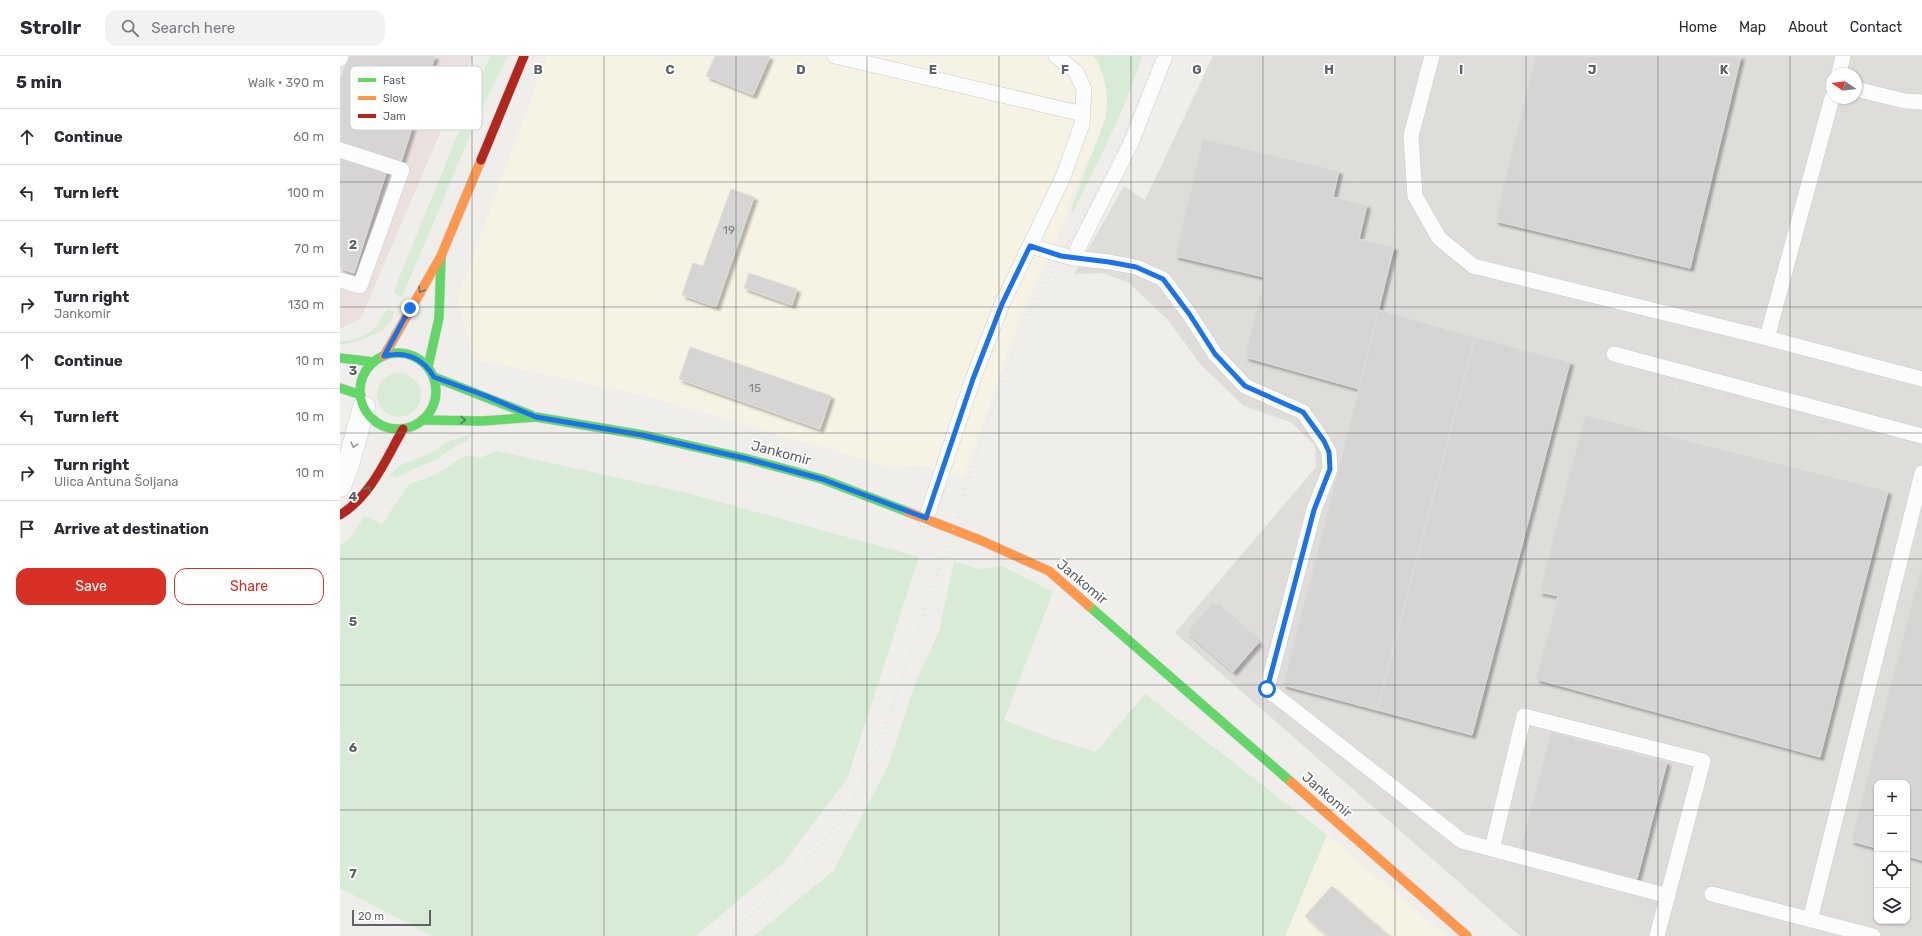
<!DOCTYPE html>
<html lang="en">
<head>
<meta charset="utf-8">
<style>
	body { margin:0; font-family:Rubik,sans-serif; background:#f2f2f3; color:#2b2b33 }
	.controls { position:absolute; right:12px; bottom:12px; display:grid; overflow:hidden; border-radius:8px; box-shadow:0 1px 3px #0004 }
	.controls button { width:36px; height:36px; display:grid; place-items:center; padding:0; border:0; border-bottom:1px solid #e1e1e2; background:#fff; color:#2b2b33; font:20px sans-serif }
	.compass { position:absolute; left:1486px; top:12px; width:36px; height:36px; border-radius:50%; background:#fff; box-shadow:0 1px 3px #0004; rotate:283deg }
	.scale { position:absolute; left:12px; bottom:10px; width:79px; box-sizing:border-box; padding-left:4px; border:2px solid #5f6368; border-top:0; font-size:11px; line-height:14px; white-space:nowrap; color:#5f6368; -webkit-text-stroke:3px #fff; paint-order:stroke }
	.stop { position:absolute; width:12px; height:12px; margin:-9px; border:3px solid #1a73e8; border-radius:50%; background:#fff }
	.stop.end { background:#1a73e8; border-color:#fff; box-shadow:0 1px 4px #0008 }
	.list { margin:0; padding:0; list-style:none }
	h2 { display:flex; justify-content:space-between; align-items:center; height:52px; margin:0; padding:0 16px; font-size:17px }
	h2 small { font-size:13px; font-weight:400; color:#7c7c81 }
	.list li { display:grid; grid-template-columns:26px 1fr auto; gap:12px; align-items:center; box-sizing:border-box; height:56px; padding:0 16px; border-top:1px solid #e1e1e2 }
	.list b { display:block; font-size:15px; white-space:nowrap }
	.list p { margin:0; font-size:13px; white-space:nowrap; color:#7c7c81 }
	.list em { font-size:13px; font-style:normal; color:#7c7c81 }
	.actions { display:flex; gap:8px; padding:12px 16px }
	.actions a { flex:1; padding:9px 0; border:1px solid #d93025; border-radius:12px; text-align:center; font-size:14px; color:#d93025 }
	.actions .main { background:#d93025; color:#fff }
	.icon { flex:none; width:22px; height:22px; fill:none; stroke:currentColor; stroke-width:2; stroke-linecap:round; stroke-linejoin:round }
	.map { position:relative; flex:none; width:1582px; height:880px; overflow:hidden }
	header { display:flex; align-items:center; gap:24px; box-sizing:border-box; height:56px; padding:0 20px; background:#fff; border-bottom:1px solid #e1e1e2 }
	header strong { font-size:19px }
	nav { display:flex; gap:22px; margin-inline-start:auto; font-size:14px }
	.search { width:280px; height:36px; background:#f2f2f3; display:flex; align-items:center; gap:10px; box-sizing:border-box; padding:0 14px; border-radius:12px; color:#7c7c81; font-size:15px }
	main { display:flex }
	aside { flex:1; background:#fff }
	.map>svg:first-child { display:block }
</style>
</head>
<body>
<header>
<strong>Strollr</strong>
<div class="search"><svg class="icon" aria-label="search" viewBox="0 0 24 24"><circle cx="10" cy="10" r="6"/><path d="M15 15l6 6"/></svg>Search here</div>
<nav><a>Home</a><a>Map</a><a>About</a><a>Contact</a></nav>
</header>
<main>
<aside>
<h2>5 min<small>Walk · 390 m</small></h2>
<ul class="list">
<li><svg class="icon" aria-label="ahead" viewBox="0 0 24 24"><path d="M12 20V5M6 11l6-6 6 6"/></svg><div><b>Continue</b></div><em>60 m</em></li>
<li><svg class="icon" aria-label="left" viewBox="0 0 24 24"><path d="M17 20v-9H6M10 6l-5 5 5 5"/></svg><div><b>Turn left</b></div><em>100 m</em></li>
<li><svg class="icon" aria-label="left" viewBox="0 0 24 24"><path d="M17 20v-9H6M10 6l-5 5 5 5"/></svg><div><b>Turn left</b></div><em>70 m</em></li>
<li><svg class="icon" aria-label="right" viewBox="0 0 24 24"><path d="M7 20v-9h11M14 6l5 5-5 5"/></svg><div><b>Turn right</b><p>Jankomir</p></div><em>130 m</em></li>
<li><svg class="icon" aria-label="ahead" viewBox="0 0 24 24"><path d="M12 20V5M6 11l6-6 6 6"/></svg><div><b>Continue</b></div><em>10 m</em></li>
<li><svg class="icon" aria-label="left" viewBox="0 0 24 24"><path d="M17 20v-9H6M10 6l-5 5 5 5"/></svg><div><b>Turn left</b></div><em>10 m</em></li>
<li><svg class="icon" aria-label="right" viewBox="0 0 24 24"><path d="M7 20v-9h11M14 6l5 5-5 5"/></svg><div><b>Turn right</b><p>Ulica Antuna Šoljana</p></div><em>10 m</em></li>
<li><svg class="icon" aria-label="arrive" viewBox="0 0 24 24"><path d="M6 21V4h12l-3 4 3 4H6"/></svg><div><b>Arrive at destination</b></div></li>
</ul>
<div class="actions"><a class="main">Save</a><a>Share</a></div>
</aside>
<div class="map">
<svg width="1582" height="880" viewBox="0 0 1582 880">
	<defs>
		<filter id="shadow"><feDropShadow dx="3.5" dy="3.5" stdDeviation="1" flood-color="#0004"/></filter>
	</defs>
	<rect width="100%" height="100%" fill="#efeeea"/>
	<!-- commercial -->
	<path fill="#f7f3e4" d="M207 0H796L768 79 746 106 728 147V157L682 257 623 423 581 409 553 412 310 341 133 303 118 241Z
		M987 779 1106 880H945Z"/>
	<!-- industrial -->
	<path fill="#dfddda" fill-rule="evenodd" d="M873 0H1582V880H1180L835 577 976 411 975 390 952 367 904 350 860 308 829 265 789 227 763 217 734 218 784 130 805 144ZM1492 18H1516V42H1492ZM1537 727H1567V865H1537Z"/>
	<!-- medical -->
	<path fill="#eae0de" d="M0 0H133L21 262 2 272H0Z"/>
	<!-- green -->
	<path fill="#d8ebd6" d="M150 0H168L139 58 62 241 54 237V234Z
		M752 0H802C785 55 758 105 733 156L731 153 766 61 767 41 764 23 757 4Z
		M48 254 55 255C53 259 52 265 48 269 39 279 14 287 0 289V285C13 285 28 280 37 269 41 264 42 257 48 254Z
		M37 339a22 22 0 1 1 44 0a22 22 0 1 1-44 0Z
		M131 378 127 385C115 390 107 396 97 403 83 410 69 413 57 422L49 420 61 409 91 397 106 386Z
		M157 395 351 438 579 501 507 723 443 807 356 880H92L0 832V489L8 484 25 460 42 468 69 428 95 419 126 399 139 402Z
		M614 505 637 513 662 510 713 536 664 664 713 683 756 696 805 638 987 779 945 880H414L494 814 549 708 576 625 599 576Z"/>
	<!-- building -->
	<path fill="#d6d5d3" stroke="#deddd9" filter="url(#shadow)" d="M8 0H95L61 106 0 86V24Z
		M375 0H430L413 39 366 20Z
		M1195 0H1401L1350 212 1155 165Z
		M863 83 999 115 993 141 1027 149 1019 183 1054 191 1019 333 905 301 924 221 835 200Z
		M0 99 47 114 14 217 0 212Z
		M391 133 414 141 376 251 342 239 353 207 363 210Z
		M409 217 457 233 452 249 404 232Z
		M1039 254 1135 281 1037 654 943 629Z
		M1135 281 1230 306 1132 679 1037 654Z
		M350 291 491 340 480 373 339 323Z
		M1245 359 1548 435 1480 701 1196 623 1218 540 1199 536Z
		M1582 507V804L1567 800V727H1537V792L1511 785Z
		M873 546 919 586 893 616 847 576Z
		M1211 676 1327 706 1297 823 1180 793Z
		M992 830 1049 880H987L965 860Z"/>
	<g fill="none" stroke-linecap="round" stroke-linejoin="round">
		<defs>
			<path id="lane" d="M495 0 743 58
				M1092 0 1071 80 1075 140 1099 182 1133 210 1427 282 1582 323
				M0 3 1 0
				M1499 18 1503 0
				M1516 33 1565 45 1582 46
				M0 94 62 114 20 230 0 224
				M690 190 733 202 791 87 825 0
				M733 202 769 206 796 211 823 223 850 259 875 298 905 330 963 356 983 385 989 396 990 413 974 454 927 633 1122 785 1328 840
				M1427 282 1492 42
				M1274 298 1582 380
				M586 463 633 323 662 248 723 121 742 68 744 33 736 16 716 0
				M1152 793 1184 660 1363 705 1317 880
				M1372 838 1533 880
				M1470 864 1582 417"/>
			<path id="street" d="M0 430 8 409 24 351"/>
			<path id="fast" d="M20 335a38 38 0 1 1 76 0a38 38 0 1 1-76 0Z
				M0 302 34 306
				M88 311 99 262 101 202
				M94 321 191 359
				M0 332 21 339
				M84 364 142 365 196 361 303 379 408 403 482 423 568 456
				M749 550 951 726"/>
			<path id="slow" d="M44 300 101 200 141 104
				M568 456 640 484 709 515 749 550
				M951 726 1127 880"/>
			<path id="jam" d="M141 104 184 0
				M0 459C31 440 46 403 63 373"/>
		</defs>
		<!-- lane casing -->
		<use href="#lane" stroke="#cbcccc" stroke-width="16"/>
		<!-- street casing -->
		<use href="#street" stroke="#cbcccc" stroke-width="23"/>
		<!-- fast casing -->
		<use href="#fast" stroke="#cacacb" stroke-width="10"/>
		<!-- slow casing -->
		<use href="#slow" stroke="#cacacb" stroke-width="10"/>
		<!-- jam casing -->
		<use href="#jam" stroke="#cacacb" stroke-width="10"/>
		<!-- lane -->
		<use href="#lane" stroke="#fdfcfc" stroke-width="15"/>
		<!-- street -->
		<use href="#street" stroke="#fdfcfc" stroke-width="22"/>
		<!-- fast -->
		<use href="#fast" stroke="#63d668" stroke-width="9"/>
		<!-- slow -->
		<use href="#slow" stroke="#ff974d" stroke-width="9"/>
		<!-- jam -->
		<use href="#jam" stroke="#b3261e" stroke-width="9"/>
		<!-- rail -->
		<path stroke="#e4e4e4" stroke-width="3" stroke-dasharray="1 5" stroke-linecap="butt" d="M947 0 977 67 1005 113 1040 156 1070 187 1103 214 1134 235 1165 253 1305 320 1380 343 1487 379 1582 404
			M1330 332 1426 378 1493 402 1582 426
			M388 880 438 834 482 789 514 743 540 686 613 474 641 385 687 261 769 113 818 0"/>
	</g>
	<!-- one-way arrows -->
	<defs><path id="oneway-chevron" d="M-2-3.5L2.5 0L-2 3.5" fill="none" stroke-width="1.6" stroke-linecap="round" stroke-linejoin="round"/></defs>
	<g stroke="#607468">
		<use href="#oneway-chevron" transform="translate(81 234) rotate(121)"/>
		<use href="#oneway-chevron" transform="translate(123 364) rotate(1)"/>
		<use href="#oneway-chevron" transform="translate(28 433) rotate(-61)"/>
	</g>
	<use stroke="#96999c" href="#oneway-chevron" transform="translate(14 389) rotate(105)"/>
	<g fill="none" stroke-linecap="round" stroke-linejoin="round">
		<!-- route -->
		<path stroke="#1a73e8" stroke-width="5" d="M70 252 44 300C66 295 82 301 94 321L146 340 196 361 302 379 408 403 482 423 586 462 633 323 662 248 690 190 721 200 769 206 796 211 823 223 850 259 875 298 905 330 963 356 984 385 989 396 990 413 974 454 927 633"/>
	</g>
	<!-- grid -->
	<path fill="none" stroke="#5f6368" stroke-width="1" stroke-opacity="0.55" d="M132 0V880M264 0V880M396 0V880M527 0V880M659 0V880M791 0V880M923 0V880M1055 0V880M1186 0V880M1318 0V880M1450 0V880M0 126H1582M0 251H1582M0 377H1582M0 503H1582M0 629H1582M0 754H1537M1567 754H1582"/>
	<g text-anchor="middle" dominant-baseline="central" stroke-width="3.5" stroke-linejoin="round" paint-order="stroke">
		<!-- number labels -->
		<g font-size="12" fill="#7e8184">
			<text x="389" y="174">19</text>
			<text x="415" y="332">15</text>
		</g>
		<!-- street labels -->
		<g font-size="14" fill="#5f6368" stroke="#fff">
			<text transform="translate(441 397) rotate(15)">Jankomir</text>
			<text transform="translate(742 526) rotate(40)">Jankomir</text>
			<text transform="translate(987 739) rotate(41)">Jankomir</text>
		</g>
	</g>
	<!-- legend -->
	<rect x="10" y="10" width="132" height="64" rx="6" fill="#fff" stroke="#cfd0d2" stroke-width="1"/>
	<rect x="18" y="22" width="18" height="4" fill="#63d668"/>
	<rect x="18" y="40" width="18" height="4" fill="#ff974d"/>
	<rect x="18" y="58" width="18" height="4" fill="#b3261e"/>
	<g font-size="11" fill="#5f6368">
		<text x="43" y="28">Fast</text>
		<text x="43" y="46">Slow</text>
		<text x="43" y="64">Jam</text>
	</g>
	<g font-size="13" text-anchor="middle" font-weight="bold" fill="#5f6368" stroke="#fff" stroke-width="3.5" stroke-linejoin="round" paint-order="stroke">
		<text x="198" y="18">B</text>
		<text x="330" y="18">C</text>
		<text x="461" y="18">D</text>
		<text x="593" y="18">E</text>
		<text x="725" y="18">F</text>
		<text x="857" y="18">G</text>
		<text x="989" y="18">H</text>
		<text x="1121" y="18">I</text>
		<text x="1252" y="18">J</text>
		<text x="1384" y="18">K</text>
		<text x="13" y="193">2</text>
		<text x="13" y="319">3</text>
		<text x="13" y="445">4</text>
		<text x="13" y="570">5</text>
		<text x="13" y="696">6</text>
		<text x="13" y="822">7</text>
	</g>
</svg>
<div class="controls">
<button>+</button>
<button>−</button>
<button><svg class="icon" aria-label="locate" viewBox="0 0 24 24"><circle cx="12" cy="12" r="6"/><path d="M12 2v4M12 18v4M2 12h4M18 12h4"/></svg></button>
<button><svg class="icon" aria-label="layers" viewBox="0 0 24 24"><path d="M12 4l9 5-9 5-9-5zM3 14l9 5 9-5"/></svg></button>
</div>
<svg class="compass" viewBox="-18 -18 36 36"><path d="M0-13l5 13h-10z" fill="#e53935"/><path d="M0 13l5-13h-10z" fill="#7c7c81"/></svg>
<div class="scale">20 m</div>
<div class="stop" style="left:927px;top:633px"></div>
<div class="stop end" style="left:70px;top:252px"></div>
</div>
</main>
</body>
</html>
